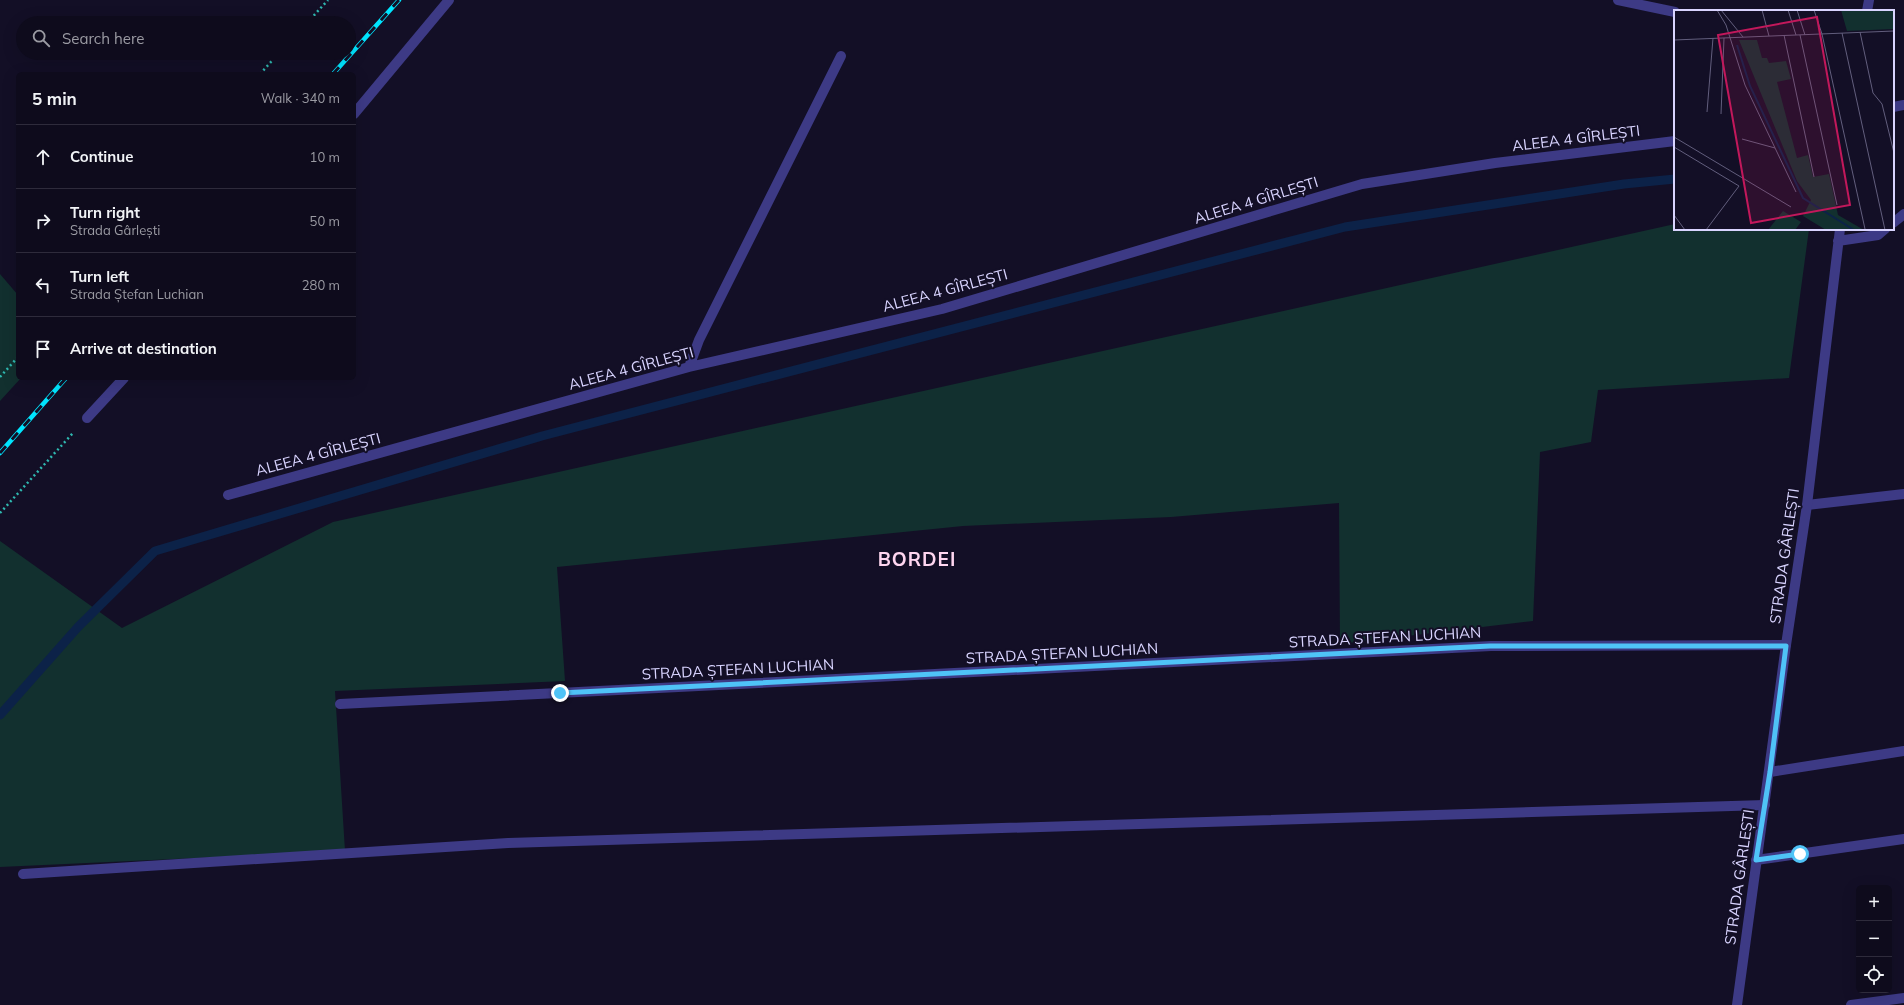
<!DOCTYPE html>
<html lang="en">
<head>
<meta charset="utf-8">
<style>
	body { margin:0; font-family:Mulish,sans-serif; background:#1c1929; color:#f1f3f6 }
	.controls { position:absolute; right:12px; bottom:12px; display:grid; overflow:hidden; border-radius:6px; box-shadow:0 4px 16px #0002 }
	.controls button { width:36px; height:36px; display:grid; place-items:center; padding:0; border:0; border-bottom:1px solid #2e2b3b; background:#0e0b1c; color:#f1f3f6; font:20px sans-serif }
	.stop { position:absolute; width:12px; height:12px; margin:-9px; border:3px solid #4fc3f7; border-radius:50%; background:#fff }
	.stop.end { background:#4fc3f7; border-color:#fff; box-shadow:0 1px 4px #0008 }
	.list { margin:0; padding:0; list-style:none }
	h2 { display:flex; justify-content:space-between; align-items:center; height:52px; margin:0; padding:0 16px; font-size:17px }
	h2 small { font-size:13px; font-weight:400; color:#9b9ba3 }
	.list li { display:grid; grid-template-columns:26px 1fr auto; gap:12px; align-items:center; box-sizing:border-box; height:64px; padding:0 16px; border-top:1px solid #2e2b3b }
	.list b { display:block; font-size:15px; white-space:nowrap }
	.list p { margin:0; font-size:13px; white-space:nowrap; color:#9b9ba3 }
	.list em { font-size:13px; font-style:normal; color:#9b9ba3 }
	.icon { flex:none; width:22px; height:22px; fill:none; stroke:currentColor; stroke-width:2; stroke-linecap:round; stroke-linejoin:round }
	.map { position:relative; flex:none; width:1904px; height:1005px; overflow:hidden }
	.search { position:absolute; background:#0e0b1c; box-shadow:0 4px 16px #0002; left:16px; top:16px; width:340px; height:44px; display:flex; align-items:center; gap:10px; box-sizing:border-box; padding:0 14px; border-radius:22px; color:#9b9ba3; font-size:15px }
	.panel { position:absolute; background:#0e0b1c; box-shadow:0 4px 16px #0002; left:16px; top:72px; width:340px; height:308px; border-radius:6px }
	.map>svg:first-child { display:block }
</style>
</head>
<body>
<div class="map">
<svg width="1904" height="1005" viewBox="0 0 1904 1005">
	<rect width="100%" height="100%" fill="#130f26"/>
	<!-- green -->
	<path fill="#12302f" d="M1675 224V229H1809L1789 378 1598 390 1591 442 1540 452 1533 621 1340 644 1339 503 1171 517 963 526 557 567 565 681 335 691 345 851 0 867V541L122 628 333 522Z
		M0 274 18 295V378H21L0 401Z"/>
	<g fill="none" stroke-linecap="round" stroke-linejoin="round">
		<!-- stream -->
		<path stroke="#0c2248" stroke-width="9" d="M0 715 78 627 155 551 542 436 1345 227 1624 184 1675 179"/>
		<!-- path -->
		<path stroke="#2fb8b0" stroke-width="2.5" stroke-dasharray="2 3" stroke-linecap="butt" d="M307 23 328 0
			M260 74 279 53
			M0 377 18 357
			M0 513 73 433"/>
		<!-- service -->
		<path stroke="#3d3a85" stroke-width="10" d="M1807 505 1904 494
			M1770 772 1904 751
			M1756 860 1904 839
			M23 874 508 843 1765 805
			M1851 1005 1904 998"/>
		<!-- minor -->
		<path stroke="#3d3a85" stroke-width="10" d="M1618 0 1675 12
			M354 114 449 0
			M689 367 699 340 841 56
			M87 418 124 378
			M228 495 689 367 942 309 1362 184 1495 163 1675 141
			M340 704 1491 646 1786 645"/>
		<!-- tertiary -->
		<path stroke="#3d3a85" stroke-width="10" d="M1867 11 1869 0
			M1893 107 1904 105
			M1893 223 1904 214
			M1838 241 1878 235 1885 229
			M1737 1005 1786 645 1807 505 1840 229"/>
		<defs>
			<path id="rail" d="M333 74 399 0
				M0 453 66 378"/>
		</defs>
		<!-- rail casing -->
		<use href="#rail" stroke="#00e5ff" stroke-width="4.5"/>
		<!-- rail -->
		<use href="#rail" stroke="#130f26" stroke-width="3" stroke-dasharray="9" stroke-linecap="butt"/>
	</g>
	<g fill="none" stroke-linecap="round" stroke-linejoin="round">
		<!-- route -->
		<path stroke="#4fc3f7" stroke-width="5" d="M560 693 1490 646H1786L1770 772 1756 860 1800 854"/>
	</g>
	<g text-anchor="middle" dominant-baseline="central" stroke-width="4" stroke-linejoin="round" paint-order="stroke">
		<!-- street labels -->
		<g font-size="15" fill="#d9d4ff" stroke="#130f26">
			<text transform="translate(1576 138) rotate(-7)">ALEEA 4 GÎRLEȘTI</text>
			<text transform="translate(1256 200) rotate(-17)">ALEEA 4 GÎRLEȘTI</text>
			<text transform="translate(945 290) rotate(-15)">ALEEA 4 GÎRLEȘTI</text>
			<text transform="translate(631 368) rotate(-15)">ALEEA 4 GÎRLEȘTI</text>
			<text transform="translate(318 454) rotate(-15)">ALEEA 4 GÎRLEȘTI</text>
			<text transform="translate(1784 556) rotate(-82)">STRADA GÂRLEȘTI</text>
			<text transform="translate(1385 637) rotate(-3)">STRADA ȘTEFAN LUCHIAN</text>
			<text transform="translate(1062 653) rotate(-3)">STRADA ȘTEFAN LUCHIAN</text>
			<text transform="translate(738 669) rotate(-3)">STRADA ȘTEFAN LUCHIAN</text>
			<text transform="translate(1739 877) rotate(-82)">STRADA GÂRLEȘTI</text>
		</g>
		<!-- district labels -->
		<g font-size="19" font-weight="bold" letter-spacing="1" fill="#ffd6f0" stroke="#130f26">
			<text x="917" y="559">BORDEI</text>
		</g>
	</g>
	<!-- overview -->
	<g transform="translate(1674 10)">
		<rect width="220" height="220" fill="#130f26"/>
		<path d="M167 0H220V19L173 21ZM65 30H83L88 48H93L95 53 112 51 117 69 103 72 123 148 134 145 139 167 155 164 164 205 190 220H152L129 206 137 190 123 171ZM109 201 127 212 121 220H94Z" fill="#12302f"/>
		<path fill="none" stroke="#0c2248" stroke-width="2" d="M63 35 76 76 129 188 180 220"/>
		<path fill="none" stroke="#625e7d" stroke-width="1" d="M43 0 52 15 71 75 122 182M47 0 69 27M88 0 95 26M114 0 122 25M123 0 131 25M140 0 148 24 191 219M186 22 199 83 208 94 220 143M168 23 211 220M110 25 140 167M126 25 163 195M0 30 220 21M33 102 39 28M47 104 50 28M0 127 117 197M68 129 101 138M0 137 65 176 32 220M0 205 11 220"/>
		<path fill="#c2185b" fill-opacity="0.15" stroke="#c2185b" stroke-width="2" d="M143 7 176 195 77 213 44 25Z"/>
		<rect width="220" height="220" fill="none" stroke="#d9d4ff" stroke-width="2"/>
	</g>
</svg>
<div class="controls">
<button>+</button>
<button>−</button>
<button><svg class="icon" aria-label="locate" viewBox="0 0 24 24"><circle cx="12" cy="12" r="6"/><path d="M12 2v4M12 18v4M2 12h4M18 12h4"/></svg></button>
</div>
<div class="stop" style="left:1800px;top:854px"></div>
<div class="stop end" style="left:560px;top:693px"></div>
<div class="search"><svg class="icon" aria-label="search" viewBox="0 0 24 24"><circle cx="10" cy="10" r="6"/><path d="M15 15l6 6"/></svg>Search here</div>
<section class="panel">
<h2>5 min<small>Walk · 340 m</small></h2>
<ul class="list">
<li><svg class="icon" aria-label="ahead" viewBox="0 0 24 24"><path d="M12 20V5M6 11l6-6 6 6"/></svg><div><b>Continue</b></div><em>10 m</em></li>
<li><svg class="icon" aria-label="right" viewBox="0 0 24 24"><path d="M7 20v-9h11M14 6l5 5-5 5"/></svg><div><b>Turn right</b><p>Strada Gârlești</p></div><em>50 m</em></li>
<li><svg class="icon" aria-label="left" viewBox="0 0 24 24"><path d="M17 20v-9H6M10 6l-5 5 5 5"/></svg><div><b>Turn left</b><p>Strada Ștefan Luchian</p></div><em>280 m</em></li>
<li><svg class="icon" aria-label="arrive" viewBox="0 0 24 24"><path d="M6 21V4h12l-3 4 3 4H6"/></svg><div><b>Arrive at destination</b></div></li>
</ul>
</section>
</div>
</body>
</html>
